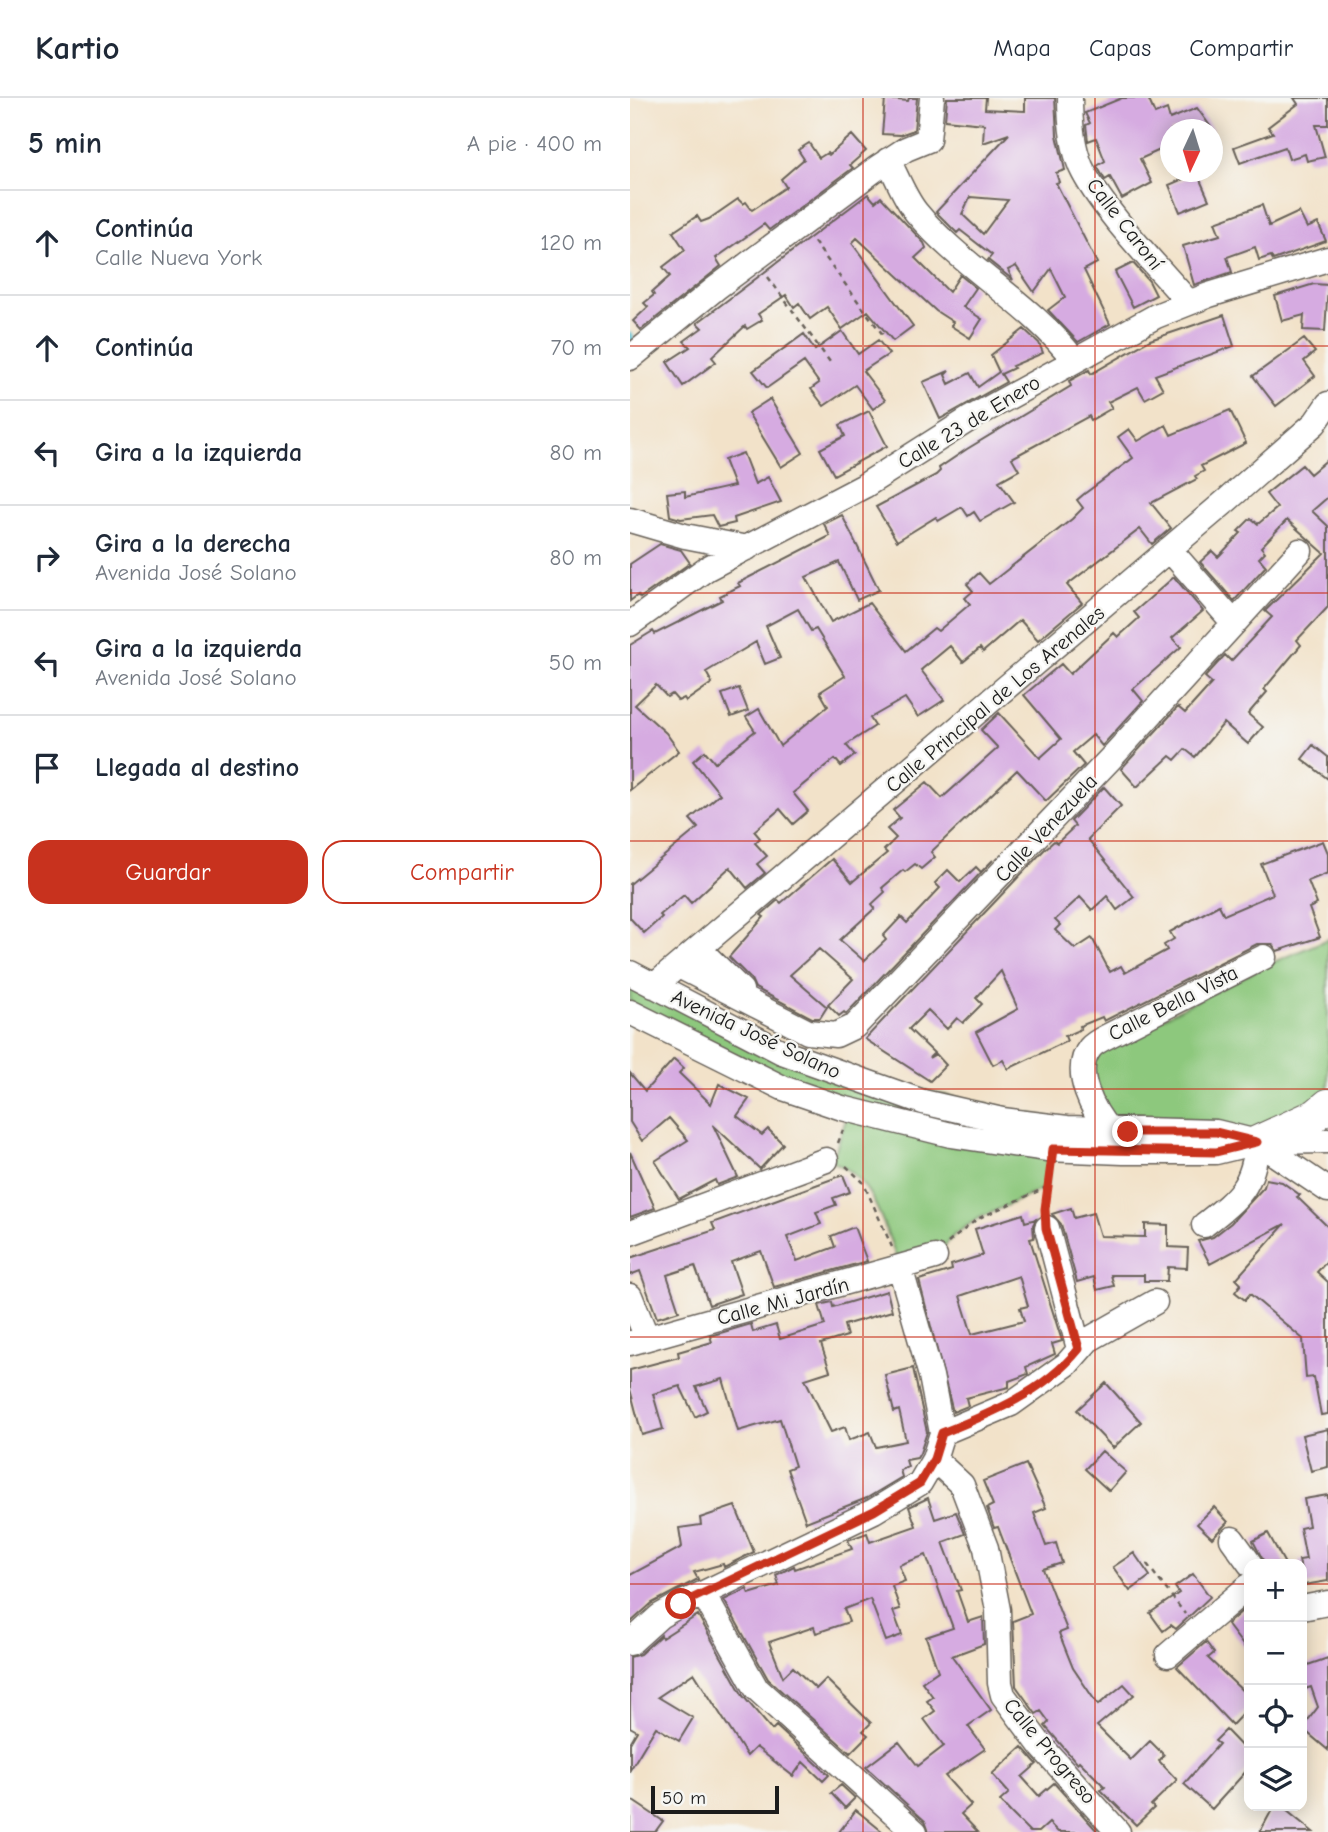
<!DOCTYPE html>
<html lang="es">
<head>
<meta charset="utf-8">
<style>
	body { margin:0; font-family:"Comic Neue",sans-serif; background:#f6f6f7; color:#1f2937 }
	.controls { position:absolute; right:21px; bottom:21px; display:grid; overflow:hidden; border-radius:14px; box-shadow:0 4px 18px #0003 }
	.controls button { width:63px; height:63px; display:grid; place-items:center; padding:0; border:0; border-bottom:2px solid #e0e1e3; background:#fff; color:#1f2937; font:35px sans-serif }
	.compass { position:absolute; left:530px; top:21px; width:63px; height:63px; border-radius:50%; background:#fff; box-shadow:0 4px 18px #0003; rotate:184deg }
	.scale { position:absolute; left:21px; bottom:18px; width:128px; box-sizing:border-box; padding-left:7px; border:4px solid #1c1c1c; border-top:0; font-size:19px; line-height:24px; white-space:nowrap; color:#1c1c1c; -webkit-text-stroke:5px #f6f6f2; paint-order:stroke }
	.stop { position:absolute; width:21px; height:21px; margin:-16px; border:5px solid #c8321e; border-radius:50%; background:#fff }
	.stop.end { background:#c8321e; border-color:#fff; box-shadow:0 2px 7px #0008 }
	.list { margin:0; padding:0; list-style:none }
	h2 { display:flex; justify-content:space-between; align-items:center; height:91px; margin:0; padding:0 28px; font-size:30px }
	h2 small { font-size:23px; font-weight:400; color:#747a83 }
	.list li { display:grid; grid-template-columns:46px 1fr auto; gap:21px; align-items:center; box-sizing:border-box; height:105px; padding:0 28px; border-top:2px solid #e0e1e3 }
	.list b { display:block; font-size:26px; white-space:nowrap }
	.list p { margin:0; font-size:23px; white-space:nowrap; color:#747a83 }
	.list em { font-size:23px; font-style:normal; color:#747a83 }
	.actions { display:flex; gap:14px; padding:21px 28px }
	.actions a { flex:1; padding:16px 0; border:2px solid #c8321e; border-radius:21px; text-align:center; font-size:24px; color:#c8321e }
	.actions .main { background:#c8321e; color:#fff }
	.icon { flex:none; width:38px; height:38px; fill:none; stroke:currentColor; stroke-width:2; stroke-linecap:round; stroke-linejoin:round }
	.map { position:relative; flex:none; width:698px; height:1734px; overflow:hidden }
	header { display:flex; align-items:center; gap:42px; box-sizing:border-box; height:98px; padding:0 35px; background:#fff; border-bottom:2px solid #e0e1e3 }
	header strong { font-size:33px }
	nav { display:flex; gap:38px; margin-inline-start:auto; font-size:24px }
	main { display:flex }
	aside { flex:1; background:#fff }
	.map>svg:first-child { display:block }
</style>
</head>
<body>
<header>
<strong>Kartio</strong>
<nav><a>Mapa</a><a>Capas</a><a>Compartir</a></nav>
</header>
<main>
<aside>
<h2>5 min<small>A pie · 400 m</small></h2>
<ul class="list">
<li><svg class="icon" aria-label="ahead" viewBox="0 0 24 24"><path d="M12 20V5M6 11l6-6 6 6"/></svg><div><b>Continúa</b><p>Calle Nueva York</p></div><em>120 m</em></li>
<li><svg class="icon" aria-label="ahead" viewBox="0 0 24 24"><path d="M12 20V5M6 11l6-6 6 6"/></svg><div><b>Continúa</b></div><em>70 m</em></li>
<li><svg class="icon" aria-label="left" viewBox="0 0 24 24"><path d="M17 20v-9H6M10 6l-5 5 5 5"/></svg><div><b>Gira a la izquierda</b></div><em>80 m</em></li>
<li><svg class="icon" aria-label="right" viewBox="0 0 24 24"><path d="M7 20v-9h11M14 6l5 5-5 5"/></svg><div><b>Gira a la derecha</b><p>Avenida José Solano</p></div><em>80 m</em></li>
<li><svg class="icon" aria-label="left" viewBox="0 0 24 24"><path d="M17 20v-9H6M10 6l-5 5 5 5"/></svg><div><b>Gira a la izquierda</b><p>Avenida José Solano</p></div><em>50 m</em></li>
<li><svg class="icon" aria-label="arrive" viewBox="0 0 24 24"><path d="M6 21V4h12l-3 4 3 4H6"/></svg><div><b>Llegada al destino</b></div></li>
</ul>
<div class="actions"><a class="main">Guardar</a><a>Compartir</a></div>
</aside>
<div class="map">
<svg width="698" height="1734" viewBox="0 0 698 1734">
	<rect width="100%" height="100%" fill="#f6f6f2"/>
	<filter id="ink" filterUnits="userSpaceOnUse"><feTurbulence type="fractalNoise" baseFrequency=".0143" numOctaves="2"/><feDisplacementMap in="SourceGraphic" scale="14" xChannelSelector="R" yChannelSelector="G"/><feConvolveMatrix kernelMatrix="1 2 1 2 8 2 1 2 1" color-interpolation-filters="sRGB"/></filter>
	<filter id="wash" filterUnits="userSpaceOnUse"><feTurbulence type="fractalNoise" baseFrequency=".00686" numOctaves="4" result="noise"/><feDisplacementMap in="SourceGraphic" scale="28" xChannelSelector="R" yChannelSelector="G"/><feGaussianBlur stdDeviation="1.57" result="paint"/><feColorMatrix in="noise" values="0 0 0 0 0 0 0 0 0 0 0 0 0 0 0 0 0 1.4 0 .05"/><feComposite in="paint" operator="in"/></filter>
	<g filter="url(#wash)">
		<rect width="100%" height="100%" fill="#f2e2c9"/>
		<!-- green -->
		<path fill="#8dc87d" stroke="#54724c" stroke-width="2" d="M698 841V1007L627 1044 423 1052 417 1089 347 1121 324 1137 305 1159 270 1169C254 1130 243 1073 196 1062L205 1054 219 1012 0 914V875L192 970 479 1033 455 959 639 866Z"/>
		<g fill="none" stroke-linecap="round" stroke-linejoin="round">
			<!-- stream -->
			<path stroke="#53becf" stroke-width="5" d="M0 237 6 248"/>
		</g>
		<g id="blocks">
			<!-- building -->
			<path fill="#d6abe1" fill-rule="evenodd" d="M279 0H287L284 32 270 37 252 36 255 1 278 3Z
				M317 0H356L355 11 395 13V0H425L427 37 435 72 426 75 429 84 426 85 467 165 454 172 480 226 448 244 418 212 435 199 421 171 404 194 386 168 378 172 383 182 358 162 362 157 330 132 327 135 306 114 379 36 353 45 354 26 315 22ZM340 99 378 102 353 136 332 116Z
				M492 0H518L525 16 537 11 540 21 567 10 583 32H541V47L510 61 522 85 492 101 480 79 475 82 467 68 475 63 466 40 458 43 456 27 460 25 455 15Z
				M664 0H698V27H686L695 59 677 63 675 56 659 61 655 49 610 65 604 49 643 35 638 29 668 6Z
				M222 37 236 53 220 67 223 70 139 132 134 126 86 160 91 168 11 232 3 223 18 209 14 205 24 197 22 194 40 178 33 169 55 152 43 134 67 118 71 124 79 121 108 101 113 106 116 104 122 112 156 89 151 81 174 61 168 52 179 45 189 60 197 55 199 57Z
				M567 75 579 102 550 114 539 87Z
				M238 96 245 104 251 99 294 145 296 150 285 160 319 194 330 177 346 190 333 209 352 221 340 240 321 228 323 224 306 213 227 140 222 145 283 228 263 243 238 213 212 231 197 209 180 221 169 205 164 209 156 197 128 216 132 222 117 231 115 228 82 259 86 264 53 288 37 264 60 249 54 243 72 230 67 225Z
				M632 107 639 128 669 114 677 130 688 125 696 143 643 162 641 158 629 162 625 149 597 159 602 174 564 187 553 148 590 137 585 124Z
				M503 165 519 183 526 197 503 209 485 174Z
				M684 186 698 187 695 233 673 232 674 217 652 223 645 198Z
				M594 217 604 248 525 277 533 291 515 301 508 289 478 304 482 310 461 322 459 318 382 360 389 372 369 383 384 404 350 423 344 414 338 418 332 409 308 423 306 419 267 443 246 409 306 377 310 373 309 370 337 351 441 288 439 283 459 272 461 276 520 242Z
				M394 231 409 245 413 255 382 268 384 270 371 276 376 284 310 321 293 284 319 273 315 277 319 286 340 275 348 289 369 274 361 257Z
				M212 233 228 256 248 242 259 256 233 273 255 302 243 311 225 287 194 308 181 291 189 285 174 264 137 290 123 273 174 236 185 252Z
				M674 241 685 254 674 263 685 278 646 308 623 278Z
				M140 301 173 355 151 369 118 315Z
				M600 312 616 345 571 368 574 373 565 378 567 381 521 405 541 430 522 446 510 431 437 487 452 505 408 542 390 522 353 554 350 550 333 564 320 548 291 572 314 602 288 619 275 600 240 620 245 628 216 647 225 657 211 668 205 661 163 695 178 713 163 726 150 711 124 733 130 740 125 745 137 758 127 766 135 775 117 790 100 769 61 805 54 797 30 817 32 819 14 835 0 820V786L68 730 60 721 90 696 63 663 75 653 85 665 125 633 116 619 129 611 150 648 198 608 190 594 215 578 186 531 181 533 168 511 136 528 150 560 135 566 126 544 76 574 82 585 56 603 54 600 48 603 42 596 37 599 26 587 5 607 36 635 49 653 0 692V547L23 533 25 536 92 502 90 498 110 488 108 485 200 438 194 426 212 417 249 492 227 502 209 464 176 479 201 524 239 505 276 553 304 530 308 533 340 506 335 500 343 493 337 486 349 475 359 486 442 421 453 410 447 402 454 396 503 360 488 339 499 331 508 343 536 327 541 337Z
				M239 313 257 348 204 377 190 351 215 338 210 327Z
				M113 355 125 386 138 379 151 404 104 420 105 425 88 429 82 417 51 421 40 418 37 395 55 393V399L104 388 94 362Z
				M698 361V399L682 413 698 428V509L667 542 671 547 634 591 637 594 618 616 633 629 618 646 594 625 565 659 555 651 545 662 540 658 507 689 491 671 548 609 555 615 582 585 575 579 595 557 601 563 642 519 635 513 694 455 657 422 631 449 635 454 629 460 636 468 604 503 570 464 582 453 588 459 611 435 608 433 621 420 628 426 647 410 636 396 672 367 680 376Z
				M30 446 51 452 60 465 10 500 8 497 0 503V466Z
				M544 479 573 513 542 540 551 549 503 591 513 603 472 648 463 637 443 654 454 667 416 703 387 672 301 754 305 759 291 771 285 766 275 774 273 772 252 790 255 794 242 806 245 810 210 842 234 863 256 842 253 838 271 819 277 825 310 790 305 785 318 772 330 784 346 769 351 774 363 762 216 916 214 914 209 918 198 907 223 881 189 851 160 877 197 909 190 920H182L125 890 121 881 99 859 134 819 131 817 148 802 151 805 202 761 222 784 257 755 254 752 266 740 257 731 270 720 263 712 297 684 312 700 368 650 351 632 369 615 410 660 431 641 394 597 431 566 440 576 484 535 488 539 509 520 504 514Z
				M109 590 118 613 101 619 92 596Z
				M683 647 698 659V681L672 661Z
				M474 689 491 708 458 741 504 799 487 812 477 798 462 812 450 799 425 822 430 827 425 832 445 851 462 840 480 874 491 868 495 875 537 852 534 847 544 841 540 834 589 807 594 817 643 796 631 766 693 743 698 755V775L678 783 687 806 679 810 690 839 647 853 642 846H627L474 923 472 919 450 928 451 931 435 938 437 943 378 971 373 962 363 967 346 934 388 911 371 873 346 900 352 906 333 925 327 920 317 931 298 912 279 931 304 955 299 960 306 956 316 967 300 983 235 941 414 752 424 743 427 745 445 728 441 723Z
				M44 961 54 970 49 975 81 1006 89 986 119 1001 107 1018 132 1037 138 1031 153 1046 130 1071 83 1027 108 1079 87 1087 85 1082 49 1101 25 1063 58 1042 39 1020 12 1043 0 1024V975L15 993Z
				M0 1054 25 1110 0 1119Z
				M213 1077 220 1094 203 1100 206 1107 186 1114 191 1126 157 1139 167 1163 205 1149 201 1138 224 1129 237 1163 144 1189 131 1153 101 1164 112 1196 79 1207 65 1168 37 1177 49 1213 27 1220 10 1173 0 1177V1160L85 1132 82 1125Z
				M636 1081 652 1084 670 1097 667 1099 698 1129V1162L687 1174 698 1184V1316L691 1317 684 1279 676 1280 673 1241 620 1196 615 1202 605 1194 611 1186 606 1181 655 1126 580 1166 568 1143 583 1139 601 1125 634 1089Z
				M441 1110 444 1120 463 1115 470 1138 515 1139V1126L538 1127V1149L558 1150 557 1170 538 1169 537 1183H514V1177H481L484 1188 467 1192 464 1179 447 1184 431 1126 422 1116Z
				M393 1116 395 1124 406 1121 403 1127 404 1140 400 1141 432 1243 422 1246 425 1256 396 1269 398 1276 379 1283V1289L336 1300 338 1308 323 1314 289 1182 322 1172 321 1167 353 1157 345 1131ZM389 1178 398 1208 390 1210 394 1223 342 1236 330 1198Z
				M257 1193 262 1213 214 1227 217 1238 191 1246 200 1273 175 1281 201 1334 215 1329 219 1342 240 1334 246 1349 276 1343 269 1312 264 1314 255 1277 283 1270 297 1334 290 1355 287 1360 276 1362 278 1369 270 1372 272 1379 237 1400 176 1424 157 1371 165 1368 150 1321 108 1333 93 1281 66 1289 77 1313 65 1319 50 1288 23 1296 33 1331 12 1337 0 1291V1272L49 1259 48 1254 82 1244 80 1238 121 1226 123 1234 146 1227 150 1241 195 1227 189 1207 202 1204 203 1209Z
				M476 1285 511 1324 483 1350 447 1312Z
				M698 1331V1369L681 1373 672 1337Z
				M472 1353 496 1374 479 1393 455 1371Z
				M396 1366 416 1410 404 1415 416 1448 426 1445 432 1465 413 1471 437 1532 429 1535 443 1570 468 1607 494 1586 504 1597 467 1628 501 1662 520 1643 534 1657 529 1663 547 1682 521 1707 524 1710 506 1727 471 1692 475 1689 449 1663 447 1665 415 1628 419 1624 411 1613 406 1616 386 1588 383 1523 401 1516 368 1429 364 1430 357 1410 363 1407 353 1383Z
				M698 1397V1483L674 1487 669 1462 676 1461 670 1430 679 1428 674 1401Z
				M298 1400 305 1421 326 1414 335 1436 313 1444 331 1492 327 1493 338 1524 353 1519 354 1546 322 1558 361 1612 338 1628 355 1651 315 1678 341 1707 331 1716 348 1734H299L295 1723 236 1669 269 1644 288 1668 314 1648 294 1621 305 1613 297 1603 303 1599 292 1584 308 1573 296 1539 323 1530 296 1457 269 1467 275 1483 262 1488 270 1511 263 1513 272 1537 256 1543 240 1501 214 1511 219 1524 186 1535 184 1529 139 1544 153 1579 163 1569 186 1591 196 1581 241 1625 233 1633 238 1637 220 1655 138 1581 94 1502 117 1491 119 1496 149 1487 146 1477 164 1468 165 1471 222 1451 218 1442 237 1435 240 1444 286 1428 279 1409Z
				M105 1408 124 1454 94 1469 93 1466 64 1474 68 1481 22 1505 0 1525V1477L52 1449 49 1430 71 1427 70 1420Z
				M584 1409 598 1424 582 1440 567 1426Z
				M638 1435 655 1466H635L623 1443Z
				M504 1455 520 1478 500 1493 483 1469Z
				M563 1476 580 1499 546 1531 541 1527 533 1533 520 1515 549 1495 545 1489Z
				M619 1507V1555L597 1526Z
				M68 1517 113 1598 142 1632 146 1628 199 1677 193 1683 173 1664 163 1678 126 1649 117 1658 64 1575 28 1599 63 1620 49 1643 26 1629 0 1672V1645L7 1633 0 1629V1559L10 1556 31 1537 32 1540Z
				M576 1544 584 1555 578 1560 619 1599V1609L602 1627 547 1569Z
				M698 1560V1652L672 1630 688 1609 681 1589 672 1592V1569Z
				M596 1632 619 1656V1670L582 1711 554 1686 589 1646 585 1643Z
				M392 1649 407 1666 392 1679 409 1698 424 1685 468 1734H428L419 1725 409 1734H400L382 1716 370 1703 379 1695 362 1676Z
				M211 1687 225 1700 215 1710 201 1695Z
				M0 1701 33 1723 25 1734H0Z
				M644 1708H651L683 1734H630Z
				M226 1712 253 1734H209Z"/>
		</g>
	</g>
	<g filter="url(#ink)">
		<use href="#blocks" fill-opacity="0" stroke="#676159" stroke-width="2"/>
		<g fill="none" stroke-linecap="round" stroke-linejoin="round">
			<defs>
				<path id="minor" d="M440 0C440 23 442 48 451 69 470 110 528 169 558 204
					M258 62C267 79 274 99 286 114 332 170 400 204 444 262
					M0 260 86 190 247 70 276 51 298 42 302 0
					M0 422 55 438 117 450
					M539 451 604 525
					M0 526 76 471 234 388 341 320 526 218 579 197 698 161
					M69 851 111 892
					M49 868 178 934 206 937 225 928 481 660 670 453
					M0 875 152 954 293 1004 372 1022 437 1030 586 1034 627 1044 698 1092
					M24 888 596 403 685 325 698 306
					M0 914 153 990 212 1010 321 1037 416 1051 493 1054H586L627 1044 698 1043
					M480 1033C464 1015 441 974 460 950 464 945 472 941 478 938L634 859
					M574 1127C607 1101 624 1089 627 1044
					M417 1130 449 1251
					M0 1135 196 1062
					M0 1198 17 1240
					M0 1245 305 1159
					M312 1335 381 1306 437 1266 458 1242 525 1204
					M304 1361 332 1387 356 1450 368 1512 370 1585 373 1597 411 1648 488 1734
					M602 1441 620 1466
					M74 1497 126 1590 285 1734
					M672 1510 698 1505
					M0 1545 30 1518 51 1506 244 1413 290 1385 304 1361 312 1335 301 1278 270 1169
					M538 1557 619 1488"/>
				<path id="major" d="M627 1044 686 1017 698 1007"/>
			</defs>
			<!-- minor casing -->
			<use href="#minor" stroke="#676159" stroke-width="27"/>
			<!-- major casing -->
			<use href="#major" stroke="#676159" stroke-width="34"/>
			<!-- path -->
			<path stroke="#676159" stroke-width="2.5" stroke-dasharray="5 5" stroke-linecap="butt" d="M184 144 253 237
				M138 179 200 264
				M208 1045 213 1032
				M216 1068 233 1084 262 1149
				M415 1109 420 1071
				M318 1145 347 1121 417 1089
				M517 1466 555 1516"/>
			<!-- minor -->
			<use href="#minor" stroke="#fff" stroke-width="24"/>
			<!-- major -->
			<use href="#major" stroke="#fff" stroke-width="32"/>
		</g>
	</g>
	<g fill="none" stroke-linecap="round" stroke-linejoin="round" filter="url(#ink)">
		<!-- route -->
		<path stroke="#c8321e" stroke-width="9" d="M51 1506 244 1413 290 1385 304 1361 312 1335C362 1315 414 1294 449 1251L416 1130 415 1111 423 1051 586 1054 627 1044 586 1034H498"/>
	</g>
	<!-- grid -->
	<path fill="none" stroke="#c8321e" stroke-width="2" stroke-opacity="0.55" d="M233 0V1734M465 0V1734M0 248H698M0 495H698M0 743H698M0 991H698M0 1239H698M0 1486H619M672 1486H698"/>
	<g text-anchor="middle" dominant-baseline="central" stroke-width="5" stroke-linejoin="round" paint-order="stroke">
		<!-- street labels -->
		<g font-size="21" fill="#1c1c1c" stroke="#f6f6f2">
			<text transform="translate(495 126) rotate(52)">Calle Caroní</text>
			<text transform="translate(339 324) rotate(-31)">Calle 23 de Enero</text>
			<text transform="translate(365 601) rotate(-40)">Calle Principal de Los Arenales</text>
			<text transform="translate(416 730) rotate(-47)">Calle Venezuela</text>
			<text transform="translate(543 905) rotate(-27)">Calle Bella Vista</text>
			<text transform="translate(126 936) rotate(25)">Avenida José Solano</text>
			<text transform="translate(153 1203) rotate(-15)">Calle Mi Jardín</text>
			<text transform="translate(420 1653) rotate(50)">Calle Progreso</text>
		</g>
	</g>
</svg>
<div class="controls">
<button>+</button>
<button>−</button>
<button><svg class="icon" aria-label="locate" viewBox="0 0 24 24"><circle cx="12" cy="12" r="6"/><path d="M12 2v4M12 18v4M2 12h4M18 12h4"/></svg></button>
<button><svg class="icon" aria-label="layers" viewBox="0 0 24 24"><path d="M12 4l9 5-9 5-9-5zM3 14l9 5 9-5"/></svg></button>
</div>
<svg class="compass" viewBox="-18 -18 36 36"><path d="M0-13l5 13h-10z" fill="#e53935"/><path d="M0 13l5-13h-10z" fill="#747a83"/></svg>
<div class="scale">50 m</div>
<div class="stop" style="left:51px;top:1506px"></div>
<div class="stop end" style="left:498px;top:1034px"></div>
</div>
</main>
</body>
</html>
